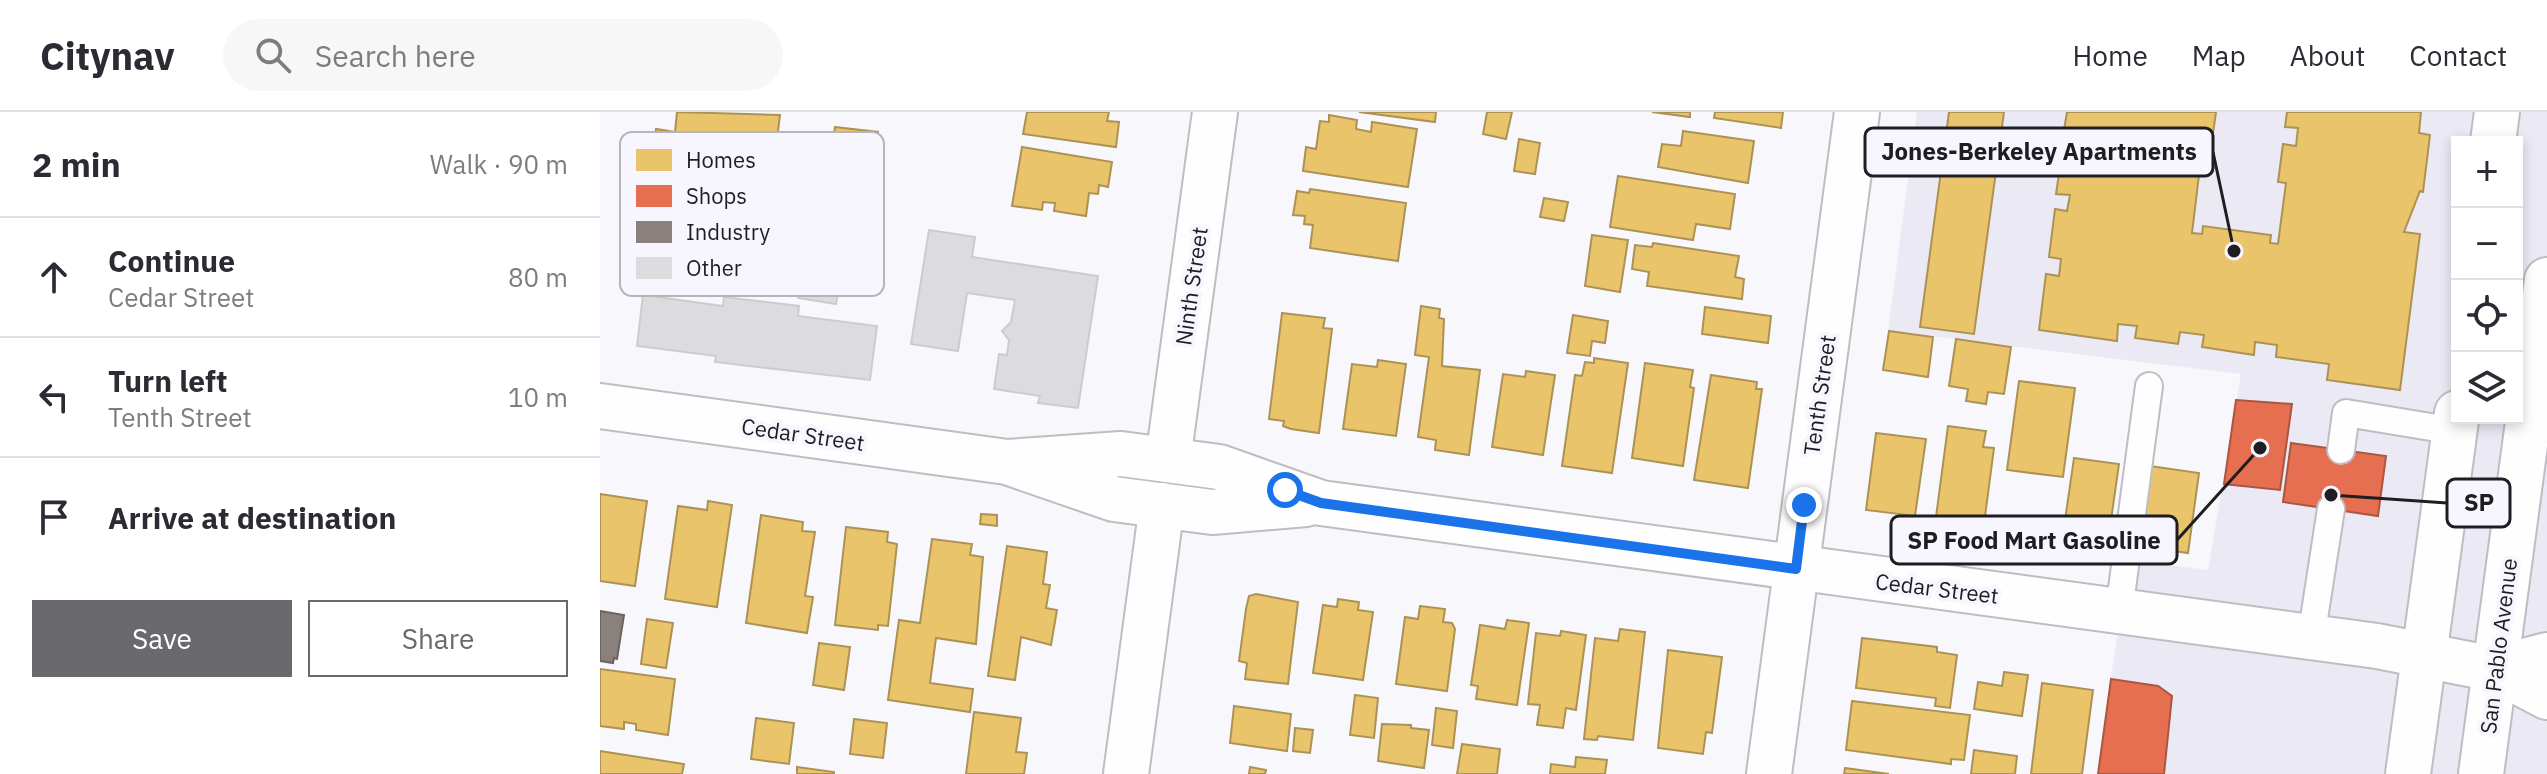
<!DOCTYPE html>
<html lang="en">
<head>
<meta charset="utf-8">
<style>
	body { margin:0; font-family:"IBM Plex Sans",sans-serif; background:#f7f7f7; color:#2b2b33 }
	.controls { position:absolute; right:24px; top:24px; display:grid; overflow:hidden; border-radius:0px; box-shadow:0 4px 12px #0003 }
	.controls button { width:72px; height:72px; display:grid; place-items:center; padding:0; border:0; border-bottom:2px solid #e1e1e2; background:#fff; color:#2b2b33; font:40px sans-serif }
	.stop { position:absolute; width:24px; height:24px; margin:-18px; border:6px solid #1a73e8; border-radius:50%; background:#fff }
	.stop.end { background:#1a73e8; border-color:#fff; box-shadow:0 2px 8px #0008 }
	.list { margin:0; padding:0; list-style:none }
	h2 { display:flex; justify-content:space-between; align-items:center; height:104px; margin:0; padding:0 32px; font-size:34px }
	h2 small { font-size:26px; font-weight:400; color:#7c7c81 }
	.list li { display:grid; grid-template-columns:52px 1fr auto; gap:24px; align-items:center; box-sizing:border-box; height:120px; padding:0 32px; border-top:2px solid #e1e1e2 }
	.list b { display:block; font-size:30px; white-space:nowrap }
	.list p { margin:0; font-size:26px; white-space:nowrap; color:#7c7c81 }
	.list em { font-size:26px; font-style:normal; color:#7c7c81 }
	.actions { display:flex; gap:16px; padding:24px 32px }
	.actions a { flex:1; padding:18px 0; border:2px solid #6a696d; border-radius:0px; text-align:center; font-size:28px; color:#6a696d }
	.actions .main { background:#6a696d; color:#fff }
	.icon { flex:none; width:44px; height:44px; fill:none; stroke:currentColor; stroke-width:2; stroke-linecap:round; stroke-linejoin:round }
	.map { position:relative; flex:none; width:1947px; height:662px; overflow:hidden }
	header { display:flex; align-items:center; gap:48px; box-sizing:border-box; height:112px; padding:0 40px; background:#fff; border-bottom:2px solid #e1e1e2 }
	header strong { font-size:38px }
	nav { display:flex; gap:44px; margin-inline-start:auto; font-size:28px }
	.search { width:560px; height:72px; background:#f7f7f7; display:flex; align-items:center; gap:20px; box-sizing:border-box; padding:0 28px; border-radius:44px; color:#7c7c81; font-size:30px }
	main { display:flex }
	aside { flex:1; background:#fff }
	.map>svg:first-child { display:block }
</style>
</head>
<body>
<header>
<strong>Citynav</strong>
<div class="search"><svg class="icon" aria-label="search" viewBox="0 0 24 24"><circle cx="10" cy="10" r="6"/><path d="M15 15l6 6"/></svg>Search here</div>
<nav><a>Home</a><a>Map</a><a>About</a><a>Contact</a></nav>
</header>
<main>
<aside>
<h2>2 min<small>Walk · 90 m</small></h2>
<ul class="list">
<li><svg class="icon" aria-label="ahead" viewBox="0 0 24 24"><path d="M12 20V5M6 11l6-6 6 6"/></svg><div><b>Continue</b><p>Cedar Street</p></div><em>80 m</em></li>
<li><svg class="icon" aria-label="left" viewBox="0 0 24 24"><path d="M17 20v-9H6M10 6l-5 5 5 5"/></svg><div><b>Turn left</b><p>Tenth Street</p></div><em>10 m</em></li>
<li><svg class="icon" aria-label="arrive" viewBox="0 0 24 24"><path d="M6 21V4h12l-3 4 3 4H6"/></svg><div><b>Arrive at destination</b></div></li>
</ul>
<div class="actions"><a class="main">Save</a><a>Share</a></div>
</aside>
<div class="map">
<svg width="1947" height="662" viewBox="0 0 1947 662">
	<rect width="100%" height="100%" fill="#f8f7fc"/>
	<!-- built -->
	<path fill="#ebe9f4" fill-rule="evenodd" d="M1317 0H1947V662H1497L1528 448 1608 458 1641 262 1288 219ZM1857 30H1917V306H1857Z"/>
	<!-- homes -->
	<path fill="#e9c46a" stroke="#ac9254" stroke-width="2" d="M77 0 180 3 173 59 52 44 56 17 75 20Z
		M427 0H509L507 9 519 10 516 35 423 22Z
		M759 0H836L835 10Z
		M887 0H912L906 27 883 22Z
		M1052 0H1090V5Z
		M1115 0H1183L1181 16 1114 6Z
		M1349 0H1404L1374 222 1320 215Z
		M1467 0H1616L1607 64 1599 63 1592 121 1602 122 1603 114 1671 123 1670 131 1678 132 1686 71 1678 70 1683 32 1696 34 1698 16 1685 15 1687 0H1821L1819 21 1830 23 1823 80 1820 79 1804 120 1820 122 1800 278 1727 268 1729 252 1676 245 1677 233 1655 230 1654 243 1602 235 1604 223 1580 220 1578 232 1535 226 1537 214 1518 212 1517 229 1439 218 1446 162 1459 164 1461 147 1449 145 1455 97 1467 99 1470 83 1456 82 1463 34 1476 36 1478 19 1464 18Z
		M729 3 757 8 756 17 771 20 772 10 817 17 808 75 703 59 706 35 716 37 720 9 729 10Z
		M235 15 278 20 271 74 239 69 243 38 232 36Z
		M1083 19 1154 29 1148 71 1058 55 1062 32 1081 34Z
		M919 27 940 31 935 62 914 59Z
		M422 35 512 50 508 75 499 73 498 82 489 81 486 104 454 99 455 91 443 90 442 98 412 94Z
		M1018 64 1135 82 1130 117 1096 112 1093 128 1010 115Z
		M710 77 806 91 798 149 710 136 713 113 704 112 705 104 693 103 697 79 709 81Z
		M944 86 968 90 964 109 940 105Z
		M992 123 1028 128 1020 180 985 174Z
		M1053 131 1139 144 1135 165 1144 167 1142 187 1047 174 1049 160 1032 157 1035 133 1052 135Z
		M821 194 840 197 839 206 844 207 842 254 880 258 869 343 835 338 836 328 818 325 829 245 815 243Z
		M1105 195 1171 204 1168 231 1102 222Z
		M682 201 725 206 723 216 732 217 719 321 691 317 683 314 684 309 669 307Z
		M973 203 1008 209 1005 231 992 229 990 244 967 241Z
		M1289 219 1333 225 1328 265 1283 258Z
		M1356 227 1411 235 1404 282 1388 280 1386 292 1366 289 1368 277 1349 274Z
		M994 246 1028 251 1012 361 962 354 975 263 982 264 985 250 994 251Z
		M778 248 806 252 796 324 743 317 752 252 777 255Z
		M1045 251 1093 258 1090 275 1094 276 1083 354 1032 346Z
		M926 259 955 263 943 343 892 335 903 262 925 265Z
		M1111 263 1157 270 1156 277H1162L1148 376 1094 368Z
		M1419 269 1475 276 1463 365 1407 358Z
		M1348 314 1386 319 1383 335 1394 336 1384 412 1336 405Z
		M1276 321 1326 327 1315 404 1266 398Z
		M1474 346 1519 352 1508 429 1463 422Z
		M1543 353 1599 361 1588 441 1532 433Z
		M0 382 47 389 35 474 0 469Z
		M108 389 132 393 117 495 65 487 78 394 107 398Z
		M381 402 397 403V414L380 412Z
		M161 403 203 410 202 419 215 420 205 484 213 485 207 521 146 511Z
		M246 415 288 420 287 430 297 432 288 514 278 513V518L235 513Z
		M332 427 372 432 370 443 383 445 376 532 336 526 330 571 373 577 370 600 288 588 299 508 320 511Z
		M407 434 447 440 443 472 450 473 446 496 457 498 451 533 421 525 415 568 388 564Z
		M656 482 698 490 688 572 645 567 647 551 639 549 646 497 649 484Z
		M738 487 759 490 758 498 773 500 763 568 713 561 723 493 737 495Z
		M820 494 845 497 843 510 852 511 855 517 847 579 796 572 805 505 818 507Z
		M47 507 73 511 66 556 41 552Z
		M907 508 929 511 917 593 876 587 878 574 871 573 880 513 905 517Z
		M1020 517 1045 520 1033 628 998 624 997 628 984 627 995 526 1018 529Z
		M961 519 986 523 976 598 966 596 963 616 937 613 940 593 928 592 936 521 960 524Z
		M1262 526 1337 535V540L1357 543 1350 596 1335 594 1336 586 1256 576Z
		M219 531 250 535 244 578 213 573Z
		M1068 538 1122 545 1112 621 1106 620 1103 642 1058 636Z
		M0 557 75 567 68 623 36 618V612L24 610V617L0 614Z
		M1404 560 1428 563 1422 604 1374 597 1378 570 1402 574Z
		M1442 571 1493 578 1482 662H1431Z
		M755 583 778 586 774 626 750 623Z
		M1252 589 1370 603 1364 648 1351 647V652L1246 638Z
		M634 594 691 602 687 639 630 631Z
		M836 596 857 599 853 636 832 633Z
		M374 600 421 606 416 640 427 641 424 662H366Z
		M156 606 194 611 189 652 151 647Z
		M254 607 287 611 283 646 250 642Z
		M782 612 811 613V616L829 618 824 656 778 649Z
		M695 616 713 618 710 641 693 639Z
		M862 632 900 637 897 662H857Z
		M1374 638 1417 644 1415 662H1371Z
		M0 639 84 652 82 662H0Z
		M976 645 1007 648 1005 662H950L951 652 975 655Z
		M197 655 234 660V662H197Z
		M650 655 666 658 665 662H649Z
		M1245 656 1289 662H1244Z"/>
	<!-- shops -->
	<path fill="#e76f51" stroke="#ab5642" stroke-width="2" d="M1636 288 1692 292 1680 378 1624 372Z
		M1691 331 1786 344 1778 404 1683 390Z
		M1511 567 1558 574 1572 584 1564 662H1498Z"/>
	<!-- industry -->
	<path fill="#8a817c" stroke="#6a6360" stroke-width="2" d="M0 499 24 503 17 547 14 546 13 551 0 549Z"/>
	<!-- building -->
	<path fill="#dcdcdf" stroke="#cccccf" stroke-width="2" d="M329 118 375 125 372 145 498 164 478 296 438 291 440 284 394 277 399 242 407 243 409 228 402 219 411 210 415 188 367 181 358 239 311 232Z
		M203 146 242 152 236 192 198 186Z
		M43 183 123 194 124 185 199 194 198 204 277 214 270 268 115 250 116 244 37 234Z"/>
	<g fill="none" stroke-linecap="round" stroke-linejoin="round">
		<defs>
			<path id="service" d="M1741 338 1746 301 1855 319
				M1519 499 1549 274
				M1711 526 1731 397"/>
			<path id="minor" d="M568 348 615 0
				M526 662 562 393
				M1169 662 1257 0"/>
			<path id="tertiary" d="M0 294 407 350 514 387 612 400 706 392
				M407 350 521 342 619 355 721 391 1777 534 1894 557 1947 585
				M1894 557 1947 543"/>
			<path id="primary" d="M1893 30 1897 0
				M1808 662 1857 301
				M1881 662 1947 168"/>
		</defs>
		<!-- service casing -->
		<use href="#service" stroke="#bebdc1" stroke-width="30"/>
		<!-- minor casing -->
		<use href="#minor" stroke="#bebdc1" stroke-width="48"/>
		<!-- tertiary casing -->
		<use href="#tertiary" stroke="#bebdc1" stroke-width="48"/>
		<!-- primary casing -->
		<use href="#primary" stroke="#bebdc1" stroke-width="48"/>
		<!-- service -->
		<use href="#service" stroke="#fefeff" stroke-width="26"/>
		<!-- minor -->
		<use href="#minor" stroke="#fefeff" stroke-width="44"/>
		<!-- tertiary -->
		<use href="#tertiary" stroke="#fefeff" stroke-width="44"/>
		<!-- primary -->
		<use href="#primary" stroke="#fefeff" stroke-width="44"/>
	</g>
	<g fill="none" stroke-linecap="round" stroke-linejoin="round">
		<!-- route -->
		<path stroke="#1a73e8" stroke-width="10" d="M685 378 721 391 1196 457 1204 393"/>
	</g>
	<g text-anchor="middle" dominant-baseline="central" stroke-width="8" stroke-linejoin="round" paint-order="stroke">
		<!-- street labels -->
		<g font-size="22" fill="#1e1d20" stroke="#f7f5fe">
			<text transform="translate(591 174) rotate(-82)">Ninth Street</text>
			<text transform="translate(1219 283) rotate(-82)">Tenth Street</text>
			<text transform="translate(203 322) rotate(8)">Cedar Street</text>
			<text transform="translate(1337 476) rotate(7)">Cedar Street</text>
			<text transform="translate(1898 534) rotate(-83)">San Pablo Avenue</text>
		</g>
	</g>
	<!-- legend -->
	<rect x="20" y="20" width="264" height="164" rx="12" fill="#f7f5fe" stroke="#b6b4bb" stroke-width="2"/>
	<rect x="36" y="37" width="36" height="22" fill="#e9c46a"/>
	<rect x="36" y="73" width="36" height="22" fill="#e76f51"/>
	<rect x="36" y="109" width="36" height="22" fill="#8a817c"/>
	<rect x="36" y="145" width="36" height="22" fill="#dcdcdf"/>
	<g font-size="22" fill="#1e1d20">
		<text x="86" y="56">Homes</text>
		<text x="86" y="92">Shops</text>
		<text x="86" y="128">Industry</text>
		<text x="86" y="164">Other</text>
	</g>
	<!-- callouts -->
	<path fill="none" stroke="#1e1d20" stroke-width="3" d="M1634 139L1613 40M1731 383L1847 391M1660 336L1577 428"/>
	<g fill="#1e1d20" stroke="#f7f5fe" stroke-width="3">
		<circle cx="1634" cy="139" r="8"/>
		<circle cx="1731" cy="383" r="8"/>
		<circle cx="1660" cy="336" r="8"/>
	</g>
	<g fill="#f7f5fe" stroke="#1e1d20" stroke-width="3">
		<rect x="1265" y="16" width="348" height="48" rx="8"/>
		<rect x="1847" y="367" width="63" height="48" rx="8"/>
		<rect x="1291" y="404" width="286" height="48" rx="8"/>
	</g>
	<g font-size="24" text-anchor="middle" font-weight="bold" fill="#1e1d20">
		<text x="1439" y="48">Jones-Berkeley Apartments</text>
		<text x="1879" y="399">SP</text>
		<text x="1434" y="437">SP Food Mart Gasoline</text>
	</g>
</svg>
<div class="controls">
<button>+</button>
<button>−</button>
<button><svg class="icon" aria-label="locate" viewBox="0 0 24 24"><circle cx="12" cy="12" r="6"/><path d="M12 2v4M12 18v4M2 12h4M18 12h4"/></svg></button>
<button><svg class="icon" aria-label="layers" viewBox="0 0 24 24"><path d="M12 4l9 5-9 5-9-5zM3 14l9 5 9-5"/></svg></button>
</div>
<div class="stop" style="left:685px;top:378px"></div>
<div class="stop end" style="left:1204px;top:393px"></div>
</div>
</main>
</body>
</html>
